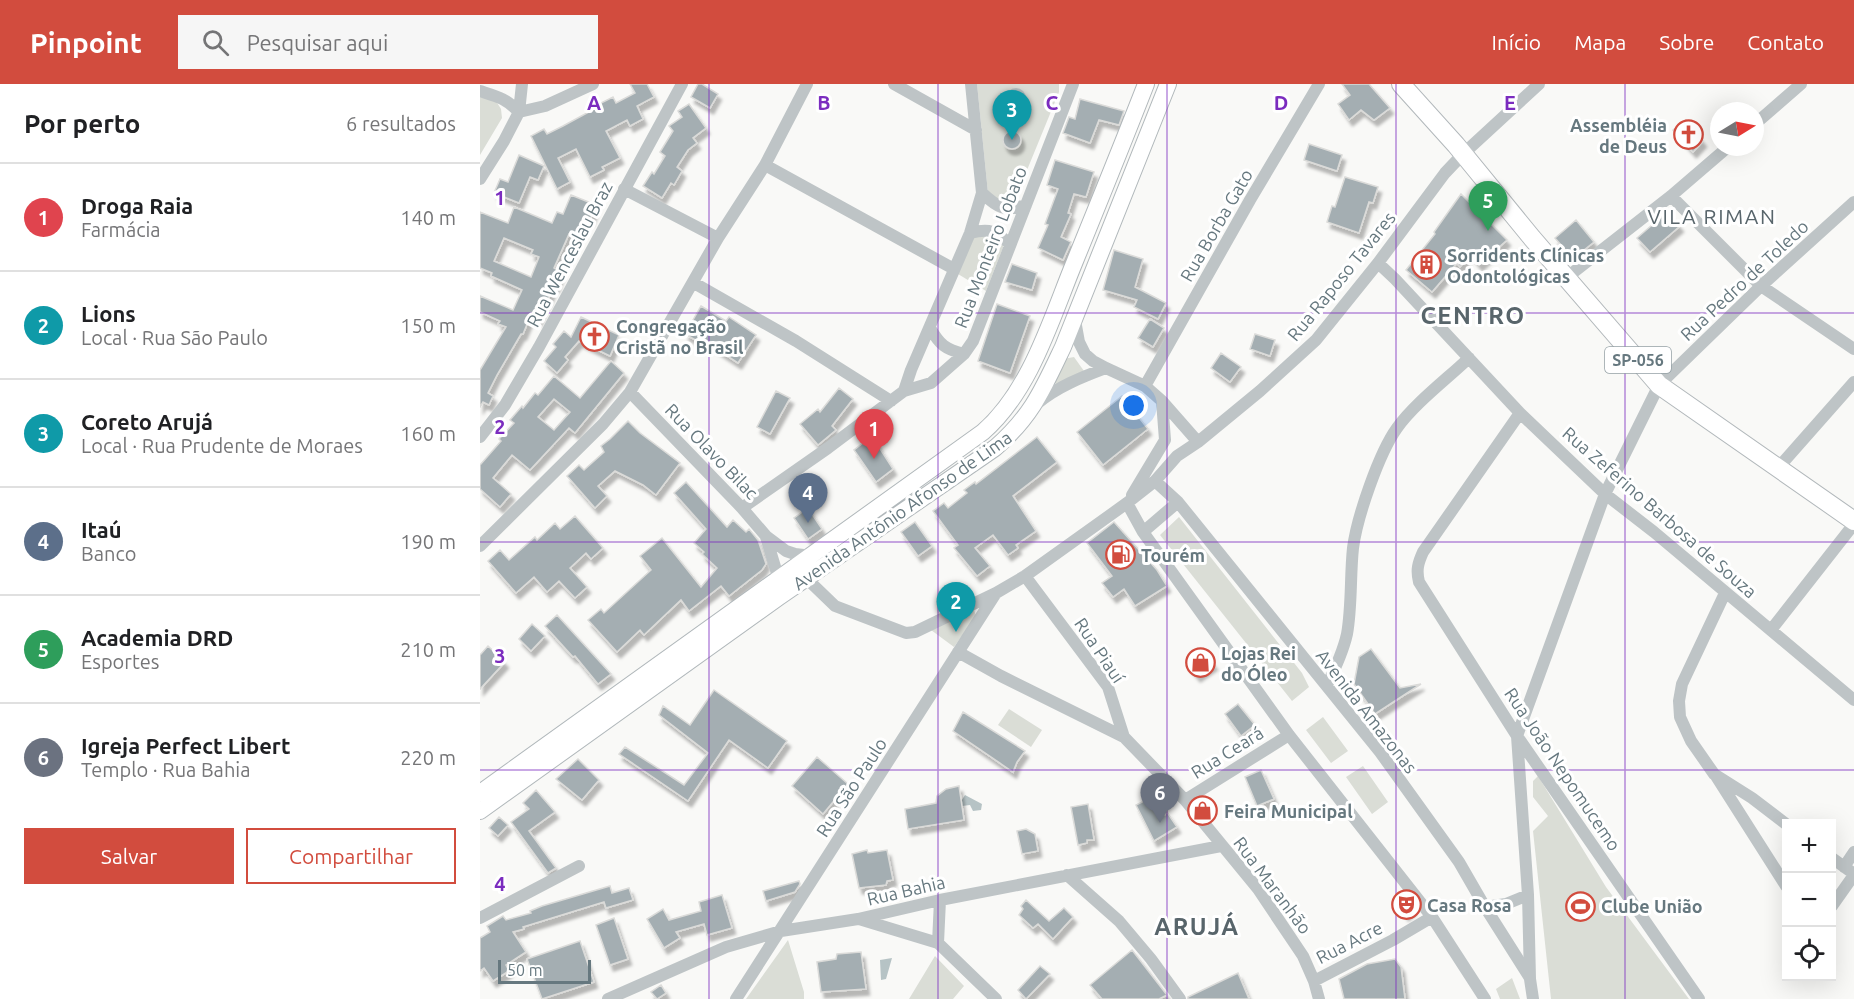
<!DOCTYPE html>
<html lang="pt">
<head>
<meta charset="utf-8">
<style>
	body { margin:0; font-family:Ubuntu,sans-serif; background:#f6f6f6; color:#202124 }
	.controls { position:absolute; right:18px; bottom:18px; display:grid; overflow:hidden; border-radius:0px; box-shadow:0 6px 24px #0002 }
	.controls button { width:54px; height:54px; display:grid; place-items:center; padding:0; border:0; border-bottom:2px solid #e0e0e0; background:#fff; color:#202124; font:30px sans-serif }
	.compass { position:absolute; left:1230px; top:18px; width:54px; height:54px; border-radius:50%; background:#fff; box-shadow:0 6px 24px #0002; rotate:80deg }
	.scale { position:absolute; left:18px; bottom:15px; width:93px; box-sizing:border-box; padding-left:6px; border:3px solid #66787f; border-top:0; font-size:16px; line-height:21px; white-space:nowrap; color:#66787f; -webkit-text-stroke:4px #fff; paint-order:stroke }
	.you { position:absolute; left:654px; top:322px; width:21px; height:21px; margin:-15px; border:4px solid #fff; border-radius:50%; background:#1a73e8; box-shadow:0 0 0 9px #1a73e833 }
	.badge { display:grid; place-items:center; width:39px; height:39px; border-radius:50%; background:#d24c3e; color:#fff; font-size:20px; font-weight:700 }
	.pin { position:absolute; translate:-50% -50px; filter:drop-shadow(0 2px 3px #0008) }
	.pin::after { content:''; position:absolute; top:32px; width:21px; height:18px; background:inherit; clip-path:polygon(0 0,100% 0,50% 100%) }
	.list { margin:0; padding:0; list-style:none }
	h2 { display:flex; justify-content:space-between; align-items:center; height:78px; margin:0; padding:0 24px; font-size:26px }
	h2 small { font-size:20px; font-weight:400; color:#757577 }
	.list li { display:grid; grid-template-columns:39px 1fr auto; gap:18px; align-items:center; box-sizing:border-box; height:108px; padding:0 24px; border-top:2px solid #e0e0e0 }
	.list b { display:block; font-size:22px; white-space:nowrap }
	.list p { margin:0; font-size:20px; white-space:nowrap; color:#757577 }
	.list em { font-size:20px; font-style:normal; color:#757577 }
	.actions { display:flex; gap:12px; padding:18px 24px }
	.actions a { flex:1; padding:14px 0; border:2px solid #d24c3e; border-radius:0px; text-align:center; font-size:21px; color:#d24c3e }
	.actions .main { background:#d24c3e; color:#fff }
	.icon { flex:none; width:33px; height:33px; fill:none; stroke:currentColor; stroke-width:2; stroke-linecap:round; stroke-linejoin:round }
	.map { position:relative; flex:none; width:1374px; height:915px; overflow:hidden }
	header { display:flex; align-items:center; gap:36px; box-sizing:border-box; height:84px; padding:0 30px; background:#d24c3e; color:#fff }
	header strong { font-size:28px }
	nav { display:flex; gap:33px; margin-inline-start:auto; font-size:21px }
	.search { width:420px; height:54px; background:#f6f6f6; display:flex; align-items:center; gap:15px; box-sizing:border-box; padding:0 21px; border-radius:0px; color:#757577; font-size:22px }
	main { display:flex }
	aside { flex:1; background:#fff }
	.map>svg:first-child { display:block }
</style>
</head>
<body>
<header>
<strong>Pinpoint</strong>
<div class="search"><svg class="icon" aria-label="search" viewBox="0 0 24 24"><circle cx="10" cy="10" r="6"/><path d="M15 15l6 6"/></svg>Pesquisar aqui</div>
<nav><a>Início</a><a>Mapa</a><a>Sobre</a><a>Contato</a></nav>
</header>
<main>
<aside>
<h2>Por perto<small>6 resultados</small></h2>
<ul class="list">
<li><span class="badge" style="background:#e0444e">1</span><div><b>Droga Raia</b><p>Farmácia</p></div><em>140 m</em></li>
<li><span class="badge" style="background:#0f9aa8">2</span><div><b>Lions</b><p>Local · Rua São Paulo</p></div><em>150 m</em></li>
<li><span class="badge" style="background:#0f9aa8">3</span><div><b>Coreto Arujá</b><p>Local · Rua Prudente de Moraes</p></div><em>160 m</em></li>
<li><span class="badge" style="background:#5c6f8a">4</span><div><b>Itaú</b><p>Banco</p></div><em>190 m</em></li>
<li><span class="badge" style="background:#2e9e5b">5</span><div><b>Academia DRD</b><p>Esportes</p></div><em>210 m</em></li>
<li><span class="badge" style="background:#6b7280">6</span><div><b>Igreja Perfect Libert</b><p>Templo · Rua Bahia</p></div><em>220 m</em></li>
</ul>
<div class="actions"><a class="main">Salvar</a><a>Compartilhar</a></div>
</aside>
<div class="map">
<svg width="1374" height="915" viewBox="0 0 1374 915">
	<defs>
		<filter id="shadow"><feDropShadow dx="3.5" dy="6" stdDeviation="1.5" flood-color="#0004"/></filter>
	</defs>
	<rect width="100%" height="100%" fill="#f9f9f7"/>
	<!-- green -->
	<path fill="#daddd6" d="M497 0H579V8L536 113C531 119 527 119 519 118L508 109Z
		M0 12 16 17 21 25 22 34 0 71Z
		M509 151 524 161 506 207 478 190 494 153Z
		M594 273 604 287 578 303 573 296 578 276Z
		M699 433 822 589 829 603 812 617 680 451Z
		M493 523 496 532 474 563 451 546Z
		M529 625 562 646 551 663 518 641Z
		M843 633 868 667 851 679 826 646Z
		M883 682 908 718 892 730 866 693Z
		M1058 692 1126 803 1209 915H1071L1053 747 1068 732 1053 713V697Z
		M308 856 324 908V915H266Z
		M455 872 484 902 473 915H429Z
		M1032 894 1040 915H1020L1016 905Z"/>
	<!-- water -->
	<path fill="#b6c3c5" d="M526 14a10 10 0 1 1 20 0a10 10 0 1 1-20 0Z
		M485 711 502 720 501 726 493 727 490 721 482 722 480 719Z
		M412 874 406 895 401 896 400 876Z"/>
	<!-- building -->
	<path fill="#a4aeb2" stroke="#dbdbd9" stroke-width="1.5" fill-rule="evenodd" filter="url(#shadow)" d="M150 0H167L174 13 157 22 163 35 150 42 147 36 126 47 140 74 122 83 124 86 110 93 96 65 78 74 90 98 77 105 51 52 64 45 67 50 83 42 120 22 119 20 133 13 136 19 155 9Z
		M218 0H222L238 10 230 24 211 13Z
		M862 0H889L910 24 894 36 881 26 869 36 858 20 870 11Z
		M600 15 644 27 639 41 619 36 610 59 583 49 589 33 595 35Z
		M209 20 226 44 213 54 217 59 208 66 197 83 202 87 194 101 191 99 182 114 163 102 172 88 174 90 185 72 180 68 193 47 189 42 202 33 198 27Z
		M1206 36 1223 57 1213 68 1193 46Z
		M523 56a9 9 0 1 1 18 0a9 9 0 1 1-18 0Z
		M829 60 862 71 857 87 824 76Z
		M39 71 64 82 58 96 50 93 39 119 14 109 20 95 28 98Z
		M575 76 614 88 606 113 594 110 588 129 591 130 581 153 591 158 583 176 558 164 568 141 565 140 578 105 567 101Z
		M865 93 898 103 893 119 889 118 879 149 847 138 852 122 855 123Z
		M981 110 1027 156 999 181 990 170 980 183 977 179 952 208 926 186 955 150 954 148Z
		M91 111 116 121 110 136 104 133 95 152 89 150 74 184 81 188 76 202 74 201 67 218 66 217 58 236 50 233 43 250H41L17 291 8 309 13 312 9 321 3 318 0 323V286L26 243 18 240 20 237 0 228V212L33 226 42 206 11 192 12 189 0 184V128L28 139 34 123 72 139 77 128 83 130ZM24 154 53 166 51 170 59 173 51 193 14 177Z
		M1187 128 1200 142 1170 168 1157 154Z
		M1096 136 1114 158 1093 175 1075 154Z
		M634 166 663 175 655 203 686 219 678 235 654 223 657 216 623 206Z
		M532 180 557 189 552 206 525 198Z
		M517 220 550 232 530 289 498 277Z
		M221 222 246 237 249 233 276 251 258 279 226 258 224 261 205 250Z
		M101 233 139 251 130 272 99 257 85 273 88 276 77 289 64 277 76 263 73 260 84 247 91 253Z
		M670 235 684 244 673 263 658 254Z
		M775 250 795 256 790 272 770 265Z
		M741 269 761 283 750 298 731 284Z
		M131 277 144 289 95 349 89 344 50 386 32 371 13 394 31 410 20 423 0 405V381L21 357 19 355 34 339 30 336 42 322 43 324 55 309 58 311 74 292 100 314ZM74 315 90 328 74 346 58 333Z
		M359 304 373 315 352 342 356 346 338 361 320 340 338 325 340 328Z
		M296 307 310 314 290 350 277 343Z
		M642 312 668 345 623 381 597 348Z
		M148 337 160 349 200 379 176 411 163 401 135 387 118 402 127 412 115 424 87 392 99 381 104 386 124 368 121 362 130 355Z
		M392 352 413 385 396 398 374 366Z
		M557 353 577 378 533 412 556 447 536 461 538 464 528 471 513 451 495 464 510 482 497 492 474 464 478 461 453 427 464 419 468 424 487 409 484 406 495 398 496 400Z
		M206 398 247 443 253 436 266 448 269 445 278 456 286 480 282 486 249 512 241 502 209 527 201 516 164 551 160 546 137 568 108 536 121 525 124 529 171 486 160 472 182 454 221 503 237 484 222 470 224 468 214 459 226 445 194 409Z
		M328 424 342 445 328 455 314 434Z
		M95 432 123 464 111 475 106 469 90 484 107 503 95 514 79 497 67 508 54 493 36 509 8 477 20 466 29 476 55 453 57 456 75 439 80 445Z
		M435 438 452 462 438 472 421 448Z
		M634 438 677 486 687 502 655 522 644 505 633 513 622 499 632 492 607 459Z
		M77 531 131 590 118 600 95 572 93 573 65 542Z
		M52 540 65 552 51 567 39 555Z
		M8 562 25 578 0 605V571Z
		M891 565 920 604 941 600 895 630 874 600 879 573Z
		M723 567 734 580 717 592 706 579Z
		M234 606 307 657 288 684 249 656 208 717 139 670 145 663 204 701 228 669 179 631 183 622 210 641Z
		M758 620 775 641 761 652 745 630Z
		M483 628 545 667 537 678 533 688 473 647Z
		M337 673 368 700 343 730 312 702Z
		M98 675 119 696 102 716 76 695Z
		M781 686 794 715 777 722 765 693Z
		M479 702 484 736 428 745 425 725 456 719 457 712 466 705Z
		M56 706 75 728 49 747 76 784 68 789 31 738 49 725 43 719Z
		M670 714 685 731 687 728 697 743 674 757 656 721Z
		M608 720 614 756H607V759L598 761 591 723Z
		M19 733 28 741 18 752 9 744Z
		M546 745 555 750 558 767 542 770 537 747Z
		M387 766 388 769 407 766 413 796 407 797 406 801 379 804 372 770Z
		M319 797 320 800 315 808 286 817 283 807Z
		M130 802 132 809 149 804 153 816 126 824 124 818 43 843 44 845 33 848 46 868 26 881 29 887 13 897 4 884 0 887V854L10 848 7 842 23 832 26 836 51 829 50 827 62 822Z
		M242 811 252 844 227 851 224 840 196 848 200 854 184 864 167 835 183 825 189 836 221 827 219 818Z
		M926 814 932 825 925 831 918 817Z
		M546 816 569 837 584 824 593 833 573 855 558 840 553 844 539 831 543 825 541 822Z
		M134 834 148 875 130 881 116 841Z
		M100 857 114 898 62 915 47 875Z
		M652 866 687 911 679 915H622L610 901Z
		M381 868 386 905 341 908 337 878 356 875 357 870Z
		M915 875 921 883 925 915H864L859 895 887 880Z
		M560 882 570 890 546 915 538 906Z
		M758 889 769 915H708V913Z
		M181 901 186 909 177 915 171 908Z"/>
	<g fill="none" stroke-linecap="round" stroke-linejoin="round">
		<defs>
			<path id="secondary" d="M0 709 503 348C551 306 571 235 595 177 619 118 643 59 666 0
				M0 727 299 513 515 364C552 332 563 305 583 263L688 0"/>
			<path id="primary" d="M921 0 976 61 1052 154 1179 301 1374 437"/>
		</defs>
		<!-- secondary casing -->
		<use href="#secondary" stroke="#b1b8bb" stroke-width="18"/>
		<!-- primary casing -->
		<use href="#primary" stroke="#b2b8bb" stroke-width="20"/>
		<!-- street -->
		<path stroke="#bec4c6" stroke-width="12" d="M414 0 496 46
			M0 7C19 13 25 14 39 28
			M39 28 65 22 113 0
			M1275 40 1321 0
			M285 81 474 185
			M0 95 24 57 39 28 42 0
			M144 105 238 154
			M502 109C518 124 525 128 546 121
			M1191 112 1281 202 1374 265
			M490 149C510 144 515 147 530 160
			M898 179 915 195 1040 329 1125 410 1174 448 1374 616
			M1086 194 1191 112 1248 63
			M214 199 316 257 411 317
			M595 236 599 258 605 270 613 277 626 284 665 302 682 317 718 358
			M450 244C460 261 465 265 484 270
			M665 302 770 116 839 0
			M424 307 431 286 490 149 502 109 491 0
			M150 308 262 424 286 452 306 467 315 470 332 472
			M558 319C577 303 602 293 626 284
			M1040 329 943 468C938 479 936 486 939 498L1037 652 1219 915
			M0 353 25 321 59 263 202 0
			M1298 384 1374 298
			M675 397 698 418 900 668 979 778 1005 823 1050 894
			M652 411 685 356 682 317
			M647 419 663 448 809 651 952 833 1005 915
			M262 424 348 364 424 307 451 299 484 270 493 257 593 0
			M663 448 698 418
			M286 453 299 496
			M0 462 123 340 150 308 238 154 285 81 327 0
			M545 492 628 603 644 653 705 716 778 805 823 872 834 897 839 915
			M326 494 355 522 426 549 435 548 516 509 545 492 647 419 675 397 697 372 718 358 780 307 836 256 898 179 965 89 983 70 1059 0
			M1245 509 1202 600 1199 617 1200 633 1211 657 1234 690 1272 714 1306 740
			M1291 546 1374 440
			M478 568 521 592 644 653
			M847 601C855 585 863 568 867 550 872 522 870 492 873 464 877 433 899 369 917 344 935 319 967 295 989 274
			M1236 692 1306 802
			M705 716 809 651
			M1352 774 1374 790
			M1364 783 1374 768
			M587 791 639 837 671 875 700 915
			M1352 822 1374 791
			M1005 823 1026 820 1048 811
			M0 834 99 782
			M379 835 458 859 516 915
			M458 859 460 816
			M834 897 913 856 952 833
			M128 915 246 863 301 847 378 835 460 816 741 762
			M256 915 516 509
			M1053 915 1050 895 1048 811 1037 652 1125 410 1179 301 1281 202 1374 118"/>
		<!-- secondary -->
		<use href="#secondary" stroke="#fff" stroke-width="16"/>
		<!-- primary -->
		<use href="#primary" stroke="#fff" stroke-width="18"/>
	</g>
	<!-- grid -->
	<path fill="none" stroke="#7b2cbf" stroke-width="1.5" stroke-opacity="0.55" d="M229 0V915M458 0V915M687 0V915M916 0V915M1145 0V915M0 229H1374M0 458H1374M0 686H1374"/>
	<!-- icons -->
	<defs>
		<symbol id="church-ring" viewBox="-11 -11 22 22"><circle r="9.5" fill="#fff" stroke="#d24c3e" stroke-width="1.5"/><path d="M-1.2-6h2.4v3.5h3.3v2.4h-3.3V6h-2.4V-.1h-3.3v-2.4h3.3Z" fill="#d24c3e"/></symbol>
		<symbol id="building-ring" viewBox="-11 -11 22 22"><circle r="9.5" fill="#fff" stroke="#d24c3e" stroke-width="1.5"/><path d="M-4-6H4V6H1V3H-1V6H-4ZM-2.5-4.3h1.7v1.8h-1.7ZM.8-4.3h1.7v1.8H.8ZM-2.5-1h1.7V.8h-1.7ZM.8-1h1.7V.8H.8Z" fill="#d24c3e"/></symbol>
		<symbol id="fuel-ring" viewBox="-11 -11 22 22"><circle r="9.5" fill="#fff" stroke="#d24c3e" stroke-width="1.5"/><path d="M-5.5-6h7V0h2V4h1.3V-2.5L3-4.5l.8-.8L6-3V5H2.5V1h-1V6h-7ZM-4.2-4.7v3.2H.2V-4.7Z" fill="#d24c3e"/></symbol>
		<symbol id="shop-ring" viewBox="-11 -11 22 22"><circle r="9.5" fill="#fff" stroke="#d24c3e" stroke-width="1.5"/><path d="M-5-2.5h2.3a2.7 3.5 0 0 1 5.4 0H5L5.5 6h-11ZM-1.5-2.5h3a1.5 2.3 0 0 0-3 0Z" fill="#d24c3e"/></symbol>
		<symbol id="theatre-ring" viewBox="-11 -11 22 22"><circle r="9.5" fill="#fff" stroke="#d24c3e" stroke-width="1.5"/><path d="M-5-5.5Q0-4 5-5.5V0Q5 5 0 6Q-5 5-5 0ZM-3.3-2.5H-1v1.5H-3.3ZM1-2.5H3.3v1.5H1ZM-2.8 1Q0 5.5 2.8 1Z" fill="#d24c3e"/></symbol>
		<symbol id="stadium-ring" viewBox="-11 -11 22 22"><circle r="9.5" fill="#fff" stroke="#d24c3e" stroke-width="1.5"/><path d="M0-5a6.5 5 0 1 0 0 10a6.5 5 0 1 0 0-10ZM-3.5-1.8h7v3.6h-7Z" fill="#d24c3e"/></symbol>
	</defs>
	<g fill-rule="evenodd">
		<use href="#church-ring" x="1192" y="34" width="33" height="33"/>
		<use href="#building-ring" x="930" y="164" width="33" height="33"/>
		<use href="#church-ring" x="98" y="236" width="33" height="33"/>
		<use href="#fuel-ring" x="624" y="454" width="33" height="33"/>
		<use href="#shop-ring" x="704" y="562" width="33" height="33"/>
		<use href="#shop-ring" x="706" y="710" width="33" height="33"/>
		<use href="#theatre-ring" x="910" y="804" width="33" height="33"/>
		<use href="#stadium-ring" x="1084" y="806" width="33" height="33"/>
	</g>
	<g text-anchor="middle" dominant-baseline="central" stroke-width="6" stroke-linejoin="round" paint-order="stroke">
		<!-- shield labels -->
		<rect fill="#fff" stroke="#94a0a5" stroke-width="1.5" x="1125" y="263" width="66" height="26" rx="4.5"/>
		<g font-size="16" font-weight="bold" fill="#66787f">
			<text x="1158" y="276">SP-056</text>
		</g>
		<!-- poi labels -->
		<g font-size="18" font-weight="bold" fill="#66787f" stroke="#fff" text-anchor="start">
			<text x="1187" y="41" text-anchor="end">Assembléia<tspan x="1187" dy="21">de Deus</tspan></text>
			<text x="967" y="171">Sorridents Clínicas<tspan x="967" dy="21">Odontológicas</tspan></text>
			<text x="136" y="242">Congregação<tspan x="136" dy="21">Cristã no Brasil</tspan></text>
			<text x="661" y="471">Tourém</text>
			<text x="741" y="569">Lojas Rei<tspan x="741" dy="21">do Óleo</tspan></text>
			<text x="744" y="727">Feira Municipal</text>
			<text x="947" y="821">Casa Rosa</text>
			<text x="1121" y="822">Clube União</text>
		</g>
		<!-- street labels -->
		<g font-size="18" fill="#66787f" stroke="#fff">
			<text transform="translate(736 141) rotate(-60)">Rua Borba Gato</text>
			<text transform="translate(510 163) rotate(-69)">Rua Monteiro Lobato</text>
			<text transform="translate(89 170) rotate(-62)">Rua Wenceslau Braz</text>
			<text transform="translate(861 192) rotate(-51)">Rua Raposo Tavares</text>
			<text transform="translate(1264 196) rotate(-43)">Rua Pedro de Toledo</text>
			<text transform="translate(232 367) rotate(46)">Rua Olavo Bilac</text>
			<text transform="translate(422 426) rotate(-35)">Avenida Antônio Afonso de Lima</text>
			<text transform="translate(1180 428) rotate(41)">Rua Zeferino Barbosa de Souza</text>
			<text transform="translate(620 566) rotate(56)">Rua Piauí</text>
			<text transform="translate(887 627) rotate(52)">Avenida Amazonas</text>
			<text transform="translate(747 668) rotate(-32)">Rua Ceará</text>
			<text transform="translate(1083 685) rotate(56)">Rua João Nepomucemo</text>
			<text transform="translate(371 703) rotate(-57)">Rua São Paulo</text>
			<text transform="translate(793 801) rotate(53)">Rua Maranhão</text>
			<text transform="translate(426 806) rotate(-13)">Rua Bahia</text>
			<text transform="translate(869 858) rotate(-27)">Rua Acre</text>
		</g>
		<!-- quarter labels -->
		<g font-size="21" letter-spacing="1.5" fill="#58656b" stroke="#fff">
			<text x="1232" y="132">VILA RIMAN</text>
		</g>
		<!-- district labels -->
		<g font-size="24" font-weight="bold" letter-spacing="1.5" fill="#58656b" stroke="#fff">
			<text x="993" y="231">CENTRO</text>
			<text x="717" y="842">ARUJÁ</text>
		</g>
	</g>
	<g font-size="20" text-anchor="middle" font-weight="bold" fill="#7b2cbf" stroke="#fff" stroke-width="6" stroke-linejoin="round" paint-order="stroke">
		<text x="114" y="26">A</text>
		<text x="344" y="26">B</text>
		<text x="572" y="26">C</text>
		<text x="801" y="26">D</text>
		<text x="1030" y="26">E</text>
		<text x="20" y="121">1</text>
		<text x="20" y="350">2</text>
		<text x="20" y="579">3</text>
		<text x="20" y="807">4</text>
	</g>
</svg>
<div class="controls">
<button>+</button>
<button>−</button>
<button><svg class="icon" aria-label="locate" viewBox="0 0 24 24"><circle cx="12" cy="12" r="6"/><path d="M12 2v4M12 18v4M2 12h4M18 12h4"/></svg></button>
</div>
<svg class="compass" viewBox="-18 -18 36 36"><path d="M0-13l5 13h-10z" fill="#e53935"/><path d="M0 13l5-13h-10z" fill="#757577"/></svg>
<div class="scale">50 m</div>
<div class="you"></div>
<div class="pin badge" style="left:394px;top:375px;background:#e0444e">1</div>
<div class="pin badge" style="left:476px;top:548px;background:#0f9aa8">2</div>
<div class="pin badge" style="left:532px;top:56px;background:#0f9aa8">3</div>
<div class="pin badge" style="left:328px;top:439px;background:#5c6f8a">4</div>
<div class="pin badge" style="left:1008px;top:147px;background:#2e9e5b">5</div>
<div class="pin badge" style="left:680px;top:739px;background:#6b7280">6</div>
</div>
</main>
</body>
</html>
